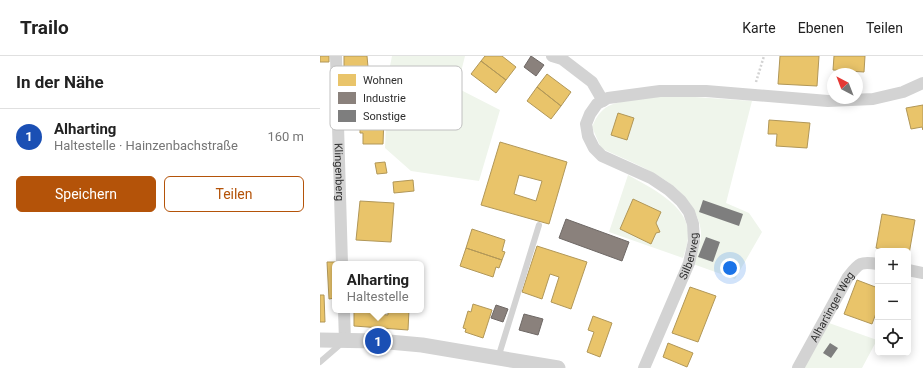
<!DOCTYPE html>
<html lang="de">
<head>
<meta charset="utf-8">
<style>
	body { margin:0; font-family:Roboto,sans-serif; background:#f2f2f2; color:#222 }
	.controls { position:absolute; right:12px; bottom:12px; display:grid; overflow:hidden; border-radius:6px; box-shadow:0 2px 10px #0003 }
	.controls button { width:36px; height:36px; display:grid; place-items:center; padding:0; border:0; border-bottom:1px solid #e0e0e0; background:#fff; color:#222; font:20px sans-serif }
	.compass { position:absolute; left:507px; top:12px; width:36px; height:36px; border-radius:50%; background:#fff; box-shadow:0 2px 10px #0003; rotate:318deg }
	.you { position:absolute; left:410px; top:212px; width:14px; height:14px; margin:-10px; border:3px solid #fff; border-radius:50%; background:#1a73e8; box-shadow:0 0 0 6px #1a73e833 }
	.badge { display:grid; place-items:center; width:26px; height:26px; border-radius:50%; background:#b45309; color:#fff; font-size:13px; font-weight:700 }
	.pin { position:absolute; translate:-50% -50%; border:2px solid #fff; box-shadow:0 1px 4px #0006 }
	.popup { position:absolute; left:12px; top:205px; width:92px; height:52px; box-sizing:border-box; display:grid; place-content:center; border-radius:6px; background:#fff; filter:drop-shadow(0 1px 3px #0005); font-size:13px; white-space:nowrap; color:#767676 }
	.popup b { font-size:15px; color:#222 }
	.popup::after { content:''; position:absolute; left:50%; top:100%; margin-left:-8px; border:8px solid transparent; border-top-color:#fff }
	.list { margin:0; padding:0; list-style:none }
	h2 { display:flex; justify-content:space-between; align-items:center; height:52px; margin:0; padding:0 16px; font-size:17px }
	h2 small { font-size:13px; font-weight:400; color:#767676 }
	.list li { display:grid; grid-template-columns:26px 1fr auto; gap:12px; align-items:center; box-sizing:border-box; height:56px; padding:0 16px; border-top:1px solid #e0e0e0 }
	.list b { display:block; font-size:15px; white-space:nowrap }
	.list p { margin:0; font-size:13px; white-space:nowrap; color:#767676 }
	.list em { font-size:13px; font-style:normal; color:#767676 }
	.actions { display:flex; gap:8px; padding:12px 16px }
	.actions a { flex:1; padding:9px 0; border:1px solid #b45309; border-radius:6px; text-align:center; font-size:14px; color:#b45309 }
	.actions .main { background:#b45309; color:#fff }
	.icon { flex:none; width:22px; height:22px; fill:none; stroke:currentColor; stroke-width:2; stroke-linecap:round; stroke-linejoin:round }
	.map { position:relative; flex:none; width:603px; height:312px; overflow:hidden }
	header { display:flex; align-items:center; gap:24px; box-sizing:border-box; height:56px; padding:0 20px; background:#fff; border-bottom:1px solid #e0e0e0 }
	header strong { font-size:19px }
	nav { display:flex; gap:22px; margin-inline-start:auto; font-size:14px }
	main { display:flex }
	aside { flex:1; background:#fff }
	.map>svg:first-child { display:block }
</style>
</head>
<body>
<header>
<strong>Trailo</strong>
<nav><a>Karte</a><a>Ebenen</a><a>Teilen</a></nav>
</header>
<main>
<aside>
<h2>In der Nähe<small></small></h2>
<ul class="list">
<li><span class="badge" style="background:#1a4fb4">1</span><div><b>Alharting</b><p>Haltestelle · Hainzenbachstraße</p></div><em>160 m</em></li>
</ul>
<div class="actions"><a class="main">Speichern</a><a>Teilen</a></div>
</aside>
<div class="map">
<svg width="603" height="312" viewBox="0 0 603 312">
	<rect width="100%" height="100%" fill="#fff"/>
	<!-- green -->
	<path fill="#eff5eb" d="M72 0H145L137 32 180 54 159 125 91 115 65 92 68 20Z
		M337 41H375L432 45 406 147 429 157 442 176 415 223 373 208C376 198 381 189 381 178 381 174 380 170 379 166 367 125 316 109 281 92L272 71C275 64 278 58 284 53 294 44 323 43 337 41Z
		M308 119C329 131 366 148 368 175 369 184 366 193 363 202L289 176Z
		M509 267 557 284 542 312H482Z"/>
	<!-- homes -->
	<path fill="#e9c46a" stroke="#b19758" fill-rule="evenodd" d="M0 0H9V6H0Z
		M24 0H47L48 11 24 12Z
		M165 0H182L196 11 186 24 161 5Z
		M460 0H499L497 30 458 28Z
		M514 0H545L544 16 513 14Z
		M161 5 186 24 176 37 151 18Z
		M227 18 251 36 241 50 217 31Z
		M217 31 241 50 231 63 207 45Z
		M38 34H65L63 88H43V77H40V51H38Z
		M603 49V74L602 71 591 73 586 52Z
		M298 57 314 62 307 84 291 79Z
		M449 64 490 67 487 92 456 90 457 78H448Z
		M180 86 247 106 229 168 161 149ZM199 119 222 125 216 145 194 138Z
		M65 106 67 117 57 118 55 107Z
		M93 124 94 135 74 137 73 126Z
		M313 143 341 156 336 167 340 176 336 177 331 188 300 173Z
		M40 145 74 147 71 186 36 184Z
		M562 158 595 164 589 198H588V195H574L556 192Z
		M152 173 185 184 182 195 185 196 182 204 146 192Z
		M217 190 267 206 251 253 231 246 239 221 230 218 222 243 202 236Z
		M146 192 182 204 179 212 176 211 173 221 140 210Z
		M7 206H17V208H15V242L9 243Z
		M537 224 558 232V252L552 268 524 258Z
		M370 231 396 240 378 286 352 277Z
		M0 239H4L5 266H0Z
		M153 248 172 254 163 282 145 276 146 273 143 272 148 255 151 256Z
		M34 254H56V258L68 259V254H89L88 274 34 270Z
		M273 260 292 267 280 301 267 296 274 276 268 274Z
		M348 287 373 297 367 311 343 301Z"/>
	<!-- industry -->
	<path fill="#8a817c" stroke="#6e6865" d="M211 0 224 9 216 20 204 11Z
		M246 163 309 186 302 205 239 182Z
		M176 249 188 253 183 266 171 262Z
		M204 258 223 263 218 279 199 274Z"/>
	<!-- building -->
	<path fill="#7e7e7e" d="M383 144 423 158 419 170 379 156Z
		M386 181 400 186 393 206 378 201Z
		M510 287 518 292 511 302 503 297Z"/>
	<g fill="none" stroke-linecap="round" stroke-linejoin="round">
		<!-- path -->
		<path stroke="#d3d3d3" stroke-width="2.5" stroke-dasharray="2 2" stroke-linecap="butt" d="M436 26 444 0"/>
		<!-- service -->
		<path stroke="#d3d3d3" stroke-width="6" d="M178 302 219 169
			M0 306 22 287"/>
		<!-- minor -->
		<g stroke="#d3d3d3" stroke-width="12">
			<path id="s1" d="M16 0 22 208"/>
			<path d="M232 0 242 3 272 26 283 45"/>
			<path d="M588 214 603 217"/>
			<path d="M24 254 25 285"/>
			<path id="s2" d="M324 312 369 207 374 185 373 168 369 156 361 145 349 134 331 122 282 100 274 92 268 80 266 68 270 58 277 48 288 42 340 35H386L508 45 553 43 583 36 603 27"/>
			<path id="s3" d="M478 312 528 221C539 207 540 205 558 208"/>
		</g>
		<!-- tertiary -->
		<path stroke="#d3d3d3" stroke-width="15" d="M0 284 58 285 102 289 238 312"/>
	</g>
	<g text-anchor="middle" dominant-baseline="central" stroke-width="4" stroke-linejoin="round" paint-order="stroke">
		<!-- street labels -->
		<g font-size="11" fill="#2e2e2e" stroke="#fff">
			<text stroke="none"><textPath href="#s1" startOffset="116">Klingenberg</textPath></text>
			<text stroke="none"><textPath href="#s2" startOffset="121">Silberweg</textPath></text>
			<text stroke="none"><textPath href="#s3" startOffset="70">Alhartinger Weg</textPath></text>
		</g>
	</g>
	<!-- legend -->
	<rect x="10" y="10" width="132" height="64" rx="6" fill="#fff" stroke="#c0c0c0" stroke-width="1"/>
	<rect x="18" y="18" width="18" height="12" fill="#e9c46a"/>
	<rect x="18" y="36" width="18" height="12" fill="#8a817c"/>
	<rect x="18" y="54" width="18" height="12" fill="#7e7e7e"/>
	<g font-size="11" fill="#2e2e2e">
		<text x="43" y="28">Wohnen</text>
		<text x="43" y="46">Industrie</text>
		<text x="43" y="64">Sonstige</text>
	</g>
</svg>
<div class="controls">
<button>+</button>
<button>−</button>
<button><svg class="icon" aria-label="locate" viewBox="0 0 24 24"><circle cx="12" cy="12" r="6"/><path d="M12 2v4M12 18v4M2 12h4M18 12h4"/></svg></button>
</div>
<svg class="compass" viewBox="-18 -18 36 36"><path d="M0-13l5 13h-10z" fill="#e53935"/><path d="M0 13l5-13h-10z" fill="#767676"/></svg>
<div class="you"></div>
<div class="pin badge" style="left:58px;top:285px;background:#1a4fb4">1</div>
<div class="popup"><b>Alharting</b>Haltestelle</div>
</div>
</main>
</body>
</html>
